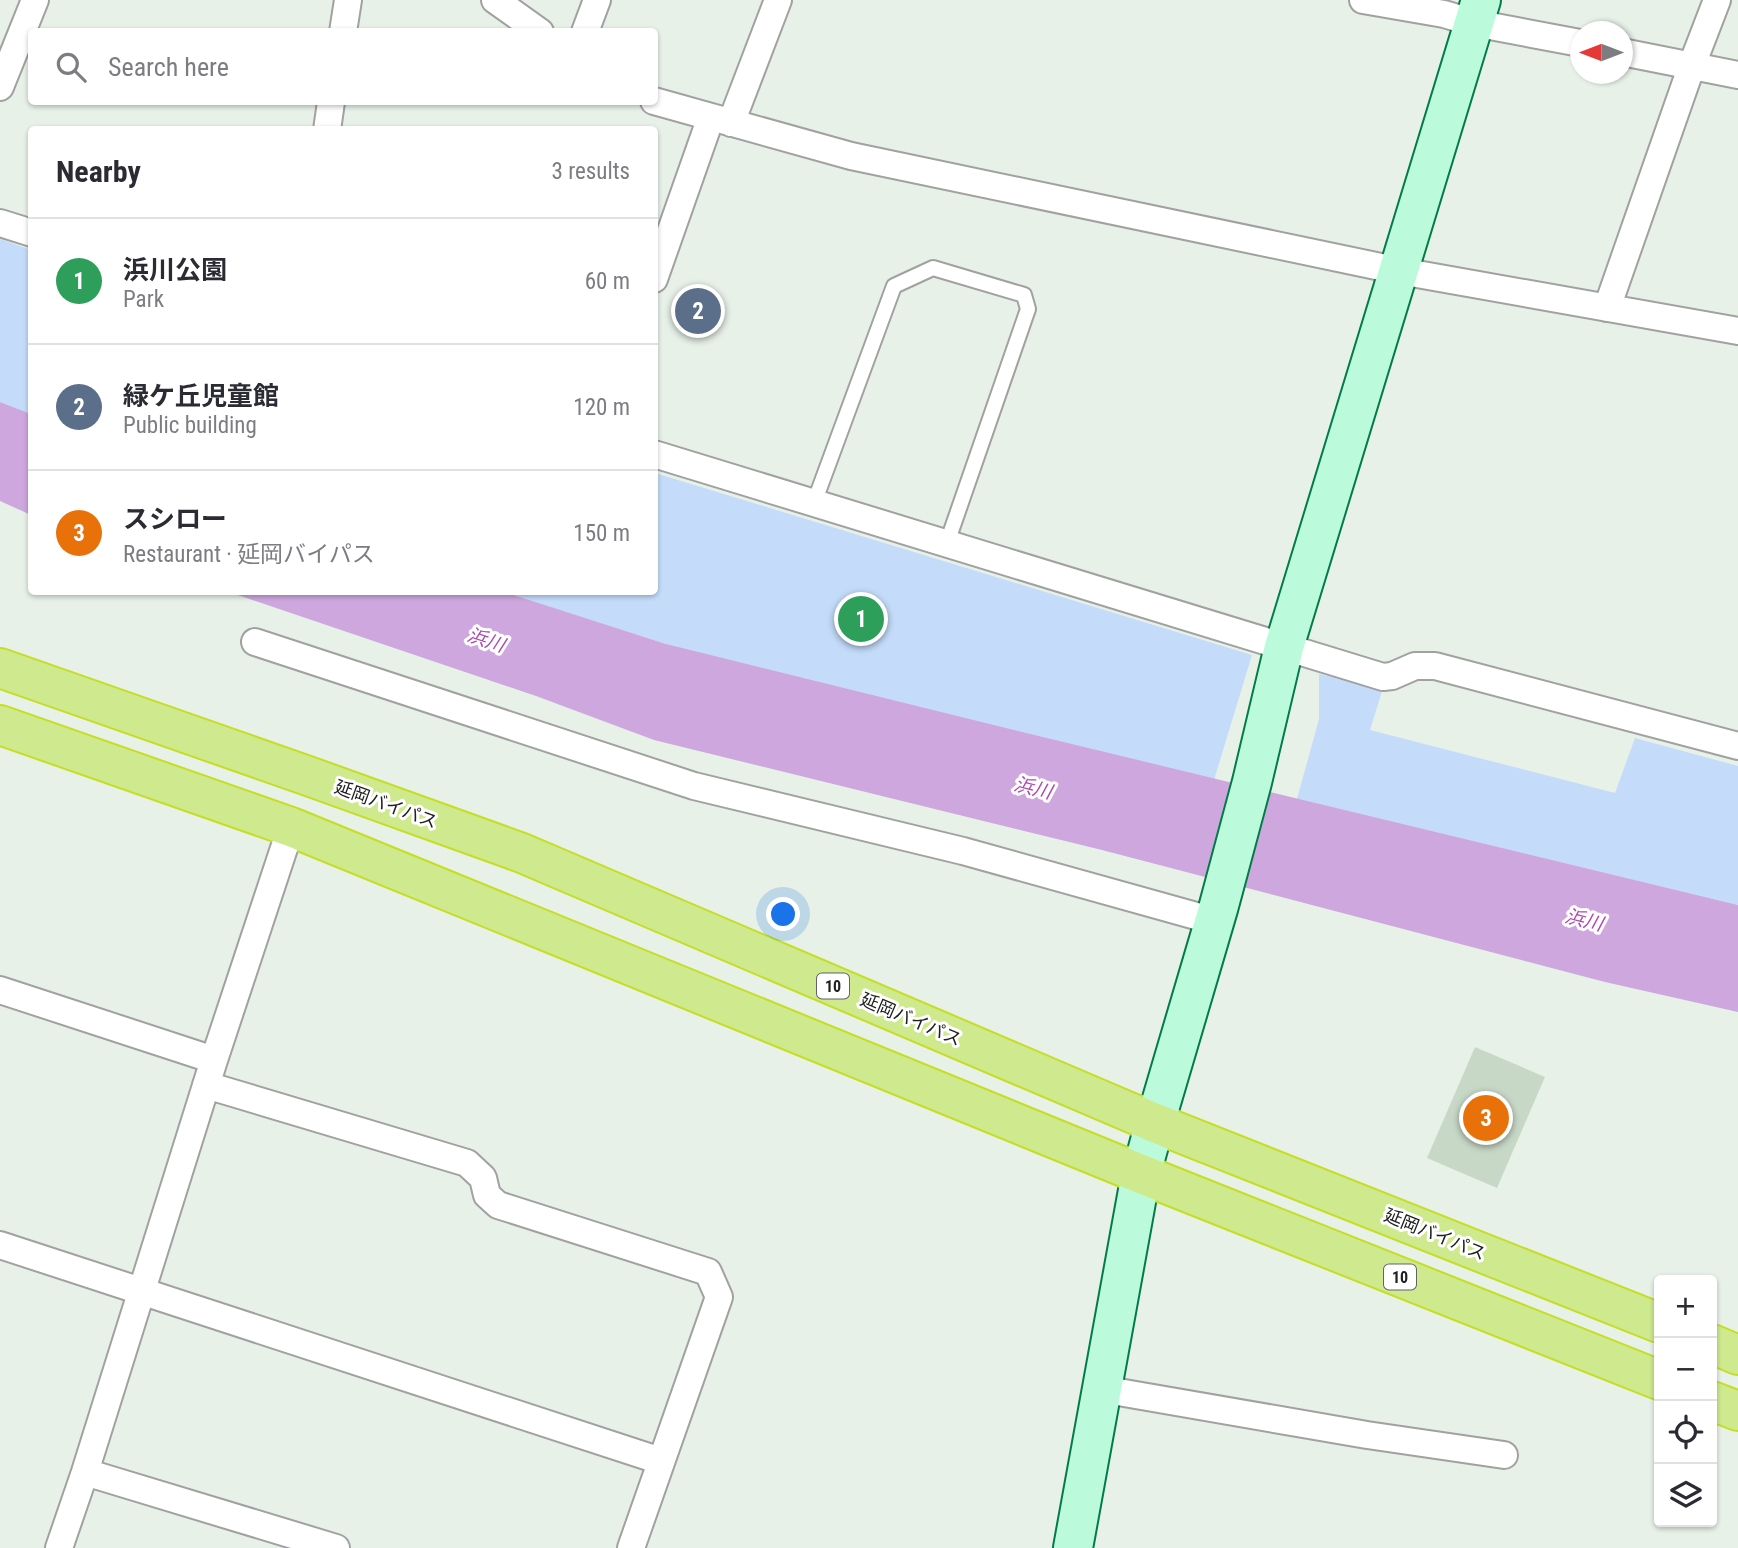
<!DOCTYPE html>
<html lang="en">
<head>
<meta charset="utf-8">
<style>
	body { margin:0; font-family:"Roboto Condensed","Noto Sans JP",sans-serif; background:#f7f7f7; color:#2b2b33 }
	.controls { position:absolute; right:21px; bottom:21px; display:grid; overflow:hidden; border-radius:7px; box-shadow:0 2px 5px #0004 }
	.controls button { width:63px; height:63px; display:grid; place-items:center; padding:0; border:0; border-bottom:2px solid #e1e1e2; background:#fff; color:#2b2b33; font:35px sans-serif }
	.compass { position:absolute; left:1570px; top:21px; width:63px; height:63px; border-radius:50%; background:#fff; box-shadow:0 2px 5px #0004; rotate:270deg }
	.you { position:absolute; left:784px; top:915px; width:24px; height:24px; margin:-18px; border:5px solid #fff; border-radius:50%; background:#1a73e8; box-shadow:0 0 0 10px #1a73e833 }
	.badge { display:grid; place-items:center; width:46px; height:46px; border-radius:50%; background:#49751c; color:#fff; font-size:23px; font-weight:700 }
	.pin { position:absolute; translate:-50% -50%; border:4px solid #fff; box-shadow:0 2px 7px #0006 }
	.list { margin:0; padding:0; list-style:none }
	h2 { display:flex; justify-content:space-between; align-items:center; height:91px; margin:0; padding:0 28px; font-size:30px }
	h2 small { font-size:23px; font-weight:400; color:#7c7c81 }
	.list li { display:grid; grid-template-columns:46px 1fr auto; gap:21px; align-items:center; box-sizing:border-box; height:126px; padding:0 28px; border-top:2px solid #e1e1e2 }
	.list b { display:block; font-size:26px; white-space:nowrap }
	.list p { margin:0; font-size:23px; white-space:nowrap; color:#7c7c81 }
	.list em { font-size:23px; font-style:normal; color:#7c7c81 }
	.icon { flex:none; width:38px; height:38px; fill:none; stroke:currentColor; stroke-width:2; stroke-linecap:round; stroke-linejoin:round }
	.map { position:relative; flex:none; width:1738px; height:1548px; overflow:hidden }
	.search { position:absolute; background:#fff; box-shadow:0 2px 5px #0004; left:28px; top:28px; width:630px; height:77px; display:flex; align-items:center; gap:18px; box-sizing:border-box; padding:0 24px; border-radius:7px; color:#7c7c81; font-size:26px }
	.panel { position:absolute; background:#fff; box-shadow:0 2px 5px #0004; left:28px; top:126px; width:630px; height:469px; border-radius:7px }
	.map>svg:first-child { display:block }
</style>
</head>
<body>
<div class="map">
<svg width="1738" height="1548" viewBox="0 0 1738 1548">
	<rect width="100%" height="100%" fill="#e7f1e8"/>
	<!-- park -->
	<path fill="#c4dcfa" d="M0 239 31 250V414L0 402Z
		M655 473 1252 655 1214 780 685 650 502 592H654Z
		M1319 674 1383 688 1370 730 1615 793 1635 738 1738 766V905L1297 799 1319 719Z"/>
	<!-- water -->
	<path fill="#cea7df" d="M0 402 31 414V515L0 501Z
		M229 592H504L666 644 1018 731 1738 905V1012L1605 982 1102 850 654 740 536 696Z"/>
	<!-- building -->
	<path fill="#c8d8c7" d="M1475 1047 1545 1077 1497 1188 1427 1158Z"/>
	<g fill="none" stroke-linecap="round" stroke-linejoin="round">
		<defs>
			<path id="lane" d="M814 503 894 286 933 268 1024 295 1028 309 947 543"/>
			<path id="street" d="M495 0 540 32
				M1363 0 1444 14 1474 23 1580 43
				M343 32 348 0
				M585 32 597 0
				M1622 52 1738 75
				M0 87 35 0
				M654 101 851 156 1400 271 1738 331
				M731 123 778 0
				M327 130 331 102
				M0 223 32 233
				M654 279 711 117
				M1607 308 1692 65 1717 0
				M654 454 1383 677 1392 676 1415 666H1435L1738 746
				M255 642 694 786 963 851 1214 921
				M0 990 214 1060
				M206 1085 467 1163 483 1178 487 1195 498 1205 708 1272 719 1297 631 1548
				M0 1245 661 1461
				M1101 1389 1367 1435 1504 1455
				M85 1472 336 1548
				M59 1548 85 1472 214 1060 291 827"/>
			<path id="secondary" d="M1073 1548 1141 1174 1155 1123 1218 909 1252 782 1284 647 1481 0"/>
			<path id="highway" d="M0 668 311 777 522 853 1155 1123 1659 1323
				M0 725 291 827 1141 1174 1659 1380
				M1712 1344 1738 1355
				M1712 1401 1738 1411"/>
		</defs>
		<!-- lane casing -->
		<use href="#lane" stroke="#a1a1a1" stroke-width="18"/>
		<!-- street casing -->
		<use href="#street" stroke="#a1a1a1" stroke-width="30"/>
		<!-- secondary casing -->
		<use href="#secondary" stroke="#037b49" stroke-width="42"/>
		<!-- highway casing -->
		<use href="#highway" stroke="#c5de24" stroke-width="42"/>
		<!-- lane -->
		<use href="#lane" stroke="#fff" stroke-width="14"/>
		<!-- street -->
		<use href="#street" stroke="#fff" stroke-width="26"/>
		<!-- secondary -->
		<use href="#secondary" stroke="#bbfbdc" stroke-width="38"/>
		<!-- highway -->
		<use href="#highway" stroke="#cee98e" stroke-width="38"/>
	</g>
	<g text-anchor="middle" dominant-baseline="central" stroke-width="6" stroke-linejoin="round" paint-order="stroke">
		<!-- shield labels -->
		<g fill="#fff" stroke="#636363" stroke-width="2">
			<rect x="817" y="973.5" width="32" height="25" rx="5"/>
			<rect x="1384" y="1264.5" width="32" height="25" rx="5"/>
		</g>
		<g font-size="16" font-weight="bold" fill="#202020">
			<text x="833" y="986">10</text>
			<text x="1400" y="1277">10</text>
		</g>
		<!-- street labels -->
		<g font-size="18" fill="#202020" stroke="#fff">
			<text transform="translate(386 804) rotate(20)">延岡バイパス</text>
			<text transform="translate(911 1019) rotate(23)">延岡バイパス</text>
			<text transform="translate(1435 1234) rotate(22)">延岡バイパス</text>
		</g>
		<!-- water labels -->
		<g font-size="19" font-style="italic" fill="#b04ab2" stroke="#fff">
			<text transform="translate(486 640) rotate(18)">浜川</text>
			<text transform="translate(1033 788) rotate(14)">浜川</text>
			<text transform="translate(1584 920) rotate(14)">浜川</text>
		</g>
	</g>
</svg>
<div class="controls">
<button>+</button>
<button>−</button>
<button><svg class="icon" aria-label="locate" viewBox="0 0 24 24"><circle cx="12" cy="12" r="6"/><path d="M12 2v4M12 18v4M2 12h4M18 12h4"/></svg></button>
<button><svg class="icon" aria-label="layers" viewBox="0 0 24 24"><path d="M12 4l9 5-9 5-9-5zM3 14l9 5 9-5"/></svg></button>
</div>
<svg class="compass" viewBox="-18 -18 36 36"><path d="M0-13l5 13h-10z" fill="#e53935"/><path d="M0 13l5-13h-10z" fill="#7c7c81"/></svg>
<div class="you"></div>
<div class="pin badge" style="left:861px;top:619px;background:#2e9e5b">1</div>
<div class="pin badge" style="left:698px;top:311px;background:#5c6f8a">2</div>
<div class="pin badge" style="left:1486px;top:1118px;background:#e8710a">3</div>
<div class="search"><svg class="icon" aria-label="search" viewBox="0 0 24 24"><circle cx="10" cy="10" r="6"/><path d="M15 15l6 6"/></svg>Search here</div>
<section class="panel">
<h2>Nearby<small>3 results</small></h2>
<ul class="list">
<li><span class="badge" style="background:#2e9e5b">1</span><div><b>浜川公園</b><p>Park</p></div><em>60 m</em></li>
<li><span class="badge" style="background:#5c6f8a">2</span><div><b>緑ケ丘児童館</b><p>Public building</p></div><em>120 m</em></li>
<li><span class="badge" style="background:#e8710a">3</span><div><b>スシロー</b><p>Restaurant · 延岡バイパス</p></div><em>150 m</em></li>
</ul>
</section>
</div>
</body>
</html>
